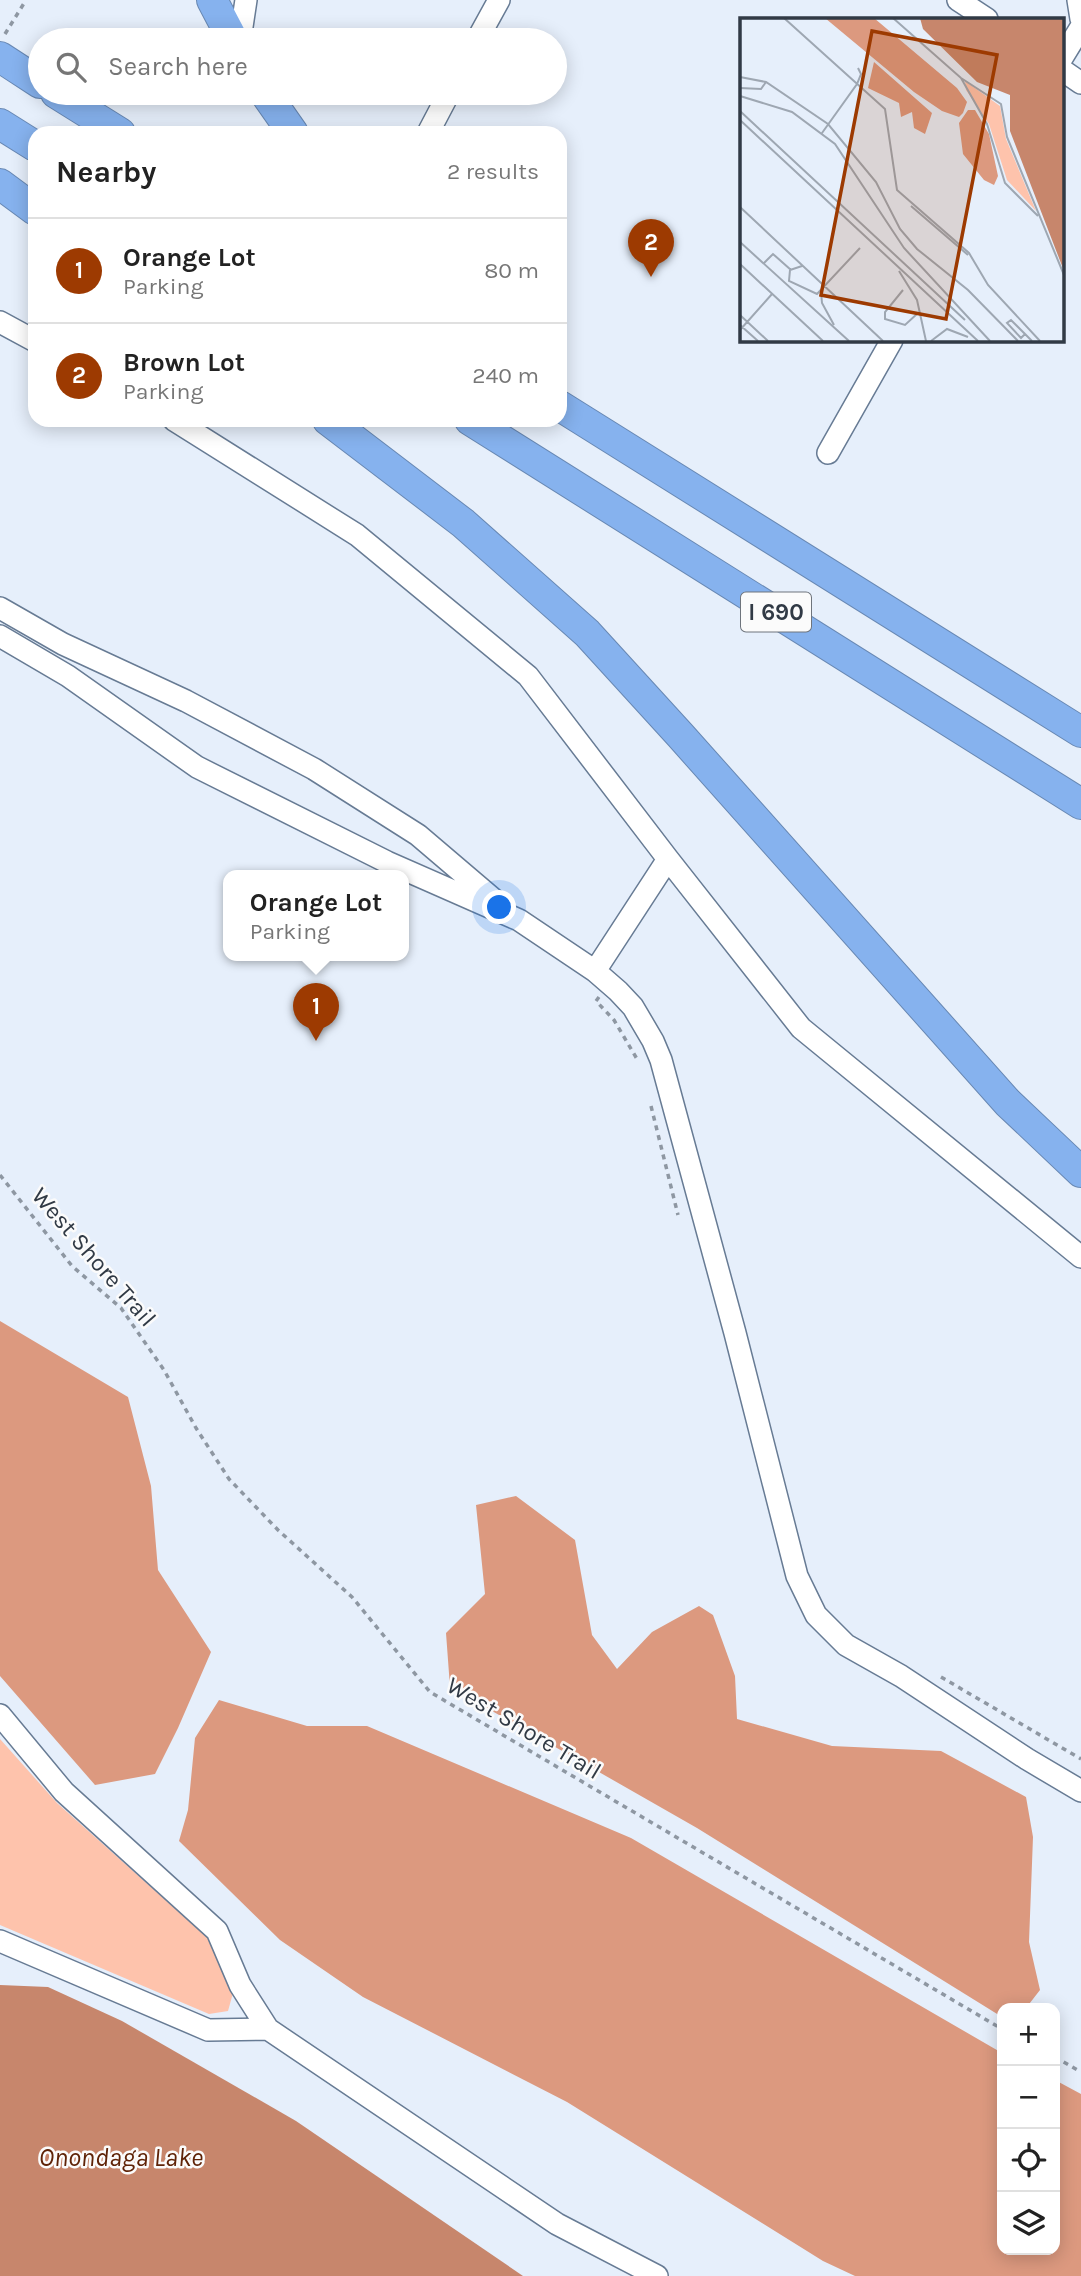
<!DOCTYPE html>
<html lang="en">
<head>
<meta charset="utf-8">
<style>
	body { margin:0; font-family:Karla,sans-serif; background:#f2f2f2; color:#222 }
	.controls { position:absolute; right:21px; bottom:21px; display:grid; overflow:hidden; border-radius:14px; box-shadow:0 4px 18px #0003 }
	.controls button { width:63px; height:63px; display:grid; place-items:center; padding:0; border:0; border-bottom:2px solid #e0e0e0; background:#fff; color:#222; font:35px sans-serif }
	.you { position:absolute; left:500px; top:908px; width:24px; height:24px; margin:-18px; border:5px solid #fff; border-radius:50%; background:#1a73e8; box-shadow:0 0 0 10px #1a73e833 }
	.badge { display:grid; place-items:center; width:46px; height:46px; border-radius:50%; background:#9d3a01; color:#fff; font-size:23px; font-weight:700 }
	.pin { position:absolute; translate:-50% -58px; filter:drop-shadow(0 2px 4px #0008) }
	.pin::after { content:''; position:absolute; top:37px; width:24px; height:21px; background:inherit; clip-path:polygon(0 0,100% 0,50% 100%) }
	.popup { position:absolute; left:223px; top:870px; width:186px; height:91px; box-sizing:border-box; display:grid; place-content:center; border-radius:14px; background:#fff; filter:drop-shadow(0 2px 5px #0005); font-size:23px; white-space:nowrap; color:#767676 }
	.popup b { font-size:26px; color:#222 }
	.popup::after { content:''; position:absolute; left:50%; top:100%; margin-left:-14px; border:14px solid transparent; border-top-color:#fff }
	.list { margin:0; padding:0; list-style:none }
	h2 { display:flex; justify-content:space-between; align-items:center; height:91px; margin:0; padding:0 28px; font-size:30px }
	h2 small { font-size:23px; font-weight:400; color:#767676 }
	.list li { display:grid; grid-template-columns:46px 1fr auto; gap:21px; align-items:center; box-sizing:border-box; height:105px; padding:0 28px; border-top:2px solid #e0e0e0 }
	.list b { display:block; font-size:26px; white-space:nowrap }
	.list p { margin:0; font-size:23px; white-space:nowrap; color:#767676 }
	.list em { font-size:23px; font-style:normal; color:#767676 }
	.icon { flex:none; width:38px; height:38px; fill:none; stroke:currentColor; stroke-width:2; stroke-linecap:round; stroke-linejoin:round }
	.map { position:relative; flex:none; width:1081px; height:2276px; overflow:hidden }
	.search { position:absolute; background:#fff; box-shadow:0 4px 18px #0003; left:28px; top:28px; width:539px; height:77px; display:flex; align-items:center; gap:18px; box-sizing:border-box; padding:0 24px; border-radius:38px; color:#767676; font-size:26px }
	.panel { position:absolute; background:#fff; box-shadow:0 4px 18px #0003; left:28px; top:126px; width:539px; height:301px; border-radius:21px }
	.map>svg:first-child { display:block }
</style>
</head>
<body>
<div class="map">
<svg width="1081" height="2276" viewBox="0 0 1081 2276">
	<rect width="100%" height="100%" fill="#e6effb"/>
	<!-- green -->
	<path fill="#fec3ac" d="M0 1739 57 1803 209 1939 233 1993 228 2011 209 2014 0 1925Z"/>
	<!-- forest -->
	<path fill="#dc997f" d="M0 1321 128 1397 151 1486 158 1570 211 1652 178 1728 155 1774 95 1785 0 1676Z
		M516 1496 575 1540 592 1635 617 1669 652 1632 699 1606 713 1615 735 1676 737 1719 832 1746 941 1751 1026 1797 1033 1837 1029 1942 1040 1990 1026 2008H1002V2017L697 1828 450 1687 446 1633 485 1594 476 1505Z
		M219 1700 307 1726H367L631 1838 1002 2053V2250H1055V2080L1081 2094V2276H855L823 2261 567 2102 363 1997 280 1940 179 1841 188 1810 195 1738Z"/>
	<!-- water -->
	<path fill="#c7866c" d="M0 1985 48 1987 122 2021 296 2121 523 2276H0Z"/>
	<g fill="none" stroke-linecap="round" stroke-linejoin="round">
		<defs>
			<path id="minor" d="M958 0 987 19
				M1078 0 1081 19
				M240 40 246 0
				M477 40 499 0
				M1062 58 1081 27
				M1062 70 1081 83
				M428 133 449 93
				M0 322 35 341
				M174 420 357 535 528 676 668 859 801 1028 1081 1257
				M828 453 892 340
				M0 608 63 644 186 701 314 769 418 835 499 904
				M0 636 68 676 197 767 387 862 519 920 595 971 618 991 633 1007 653 1041 661 1060 735 1333 797 1576 816 1615 846 1645 901 1676 1027 1759 1081 1791
				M595 971 668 859
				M0 1715 64 1792 217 1931 240 1985 268 2029
				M0 1941 208 2030 268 2029 557 2224 657 2276"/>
			<path id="highway" d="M212 0 233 40
				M0 57 40 83
				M56 93 120 133
				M265 93 293 133
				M0 124 35 146
				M0 184 35 210
				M560 406 1081 732
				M328 420 463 523 587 633 681 736 1008 1103 1081 1172
				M470 420 1081 804"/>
		</defs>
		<!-- minor casing -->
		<use href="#minor" stroke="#677b94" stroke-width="24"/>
		<!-- highway casing -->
		<use href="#highway" stroke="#6888b3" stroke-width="32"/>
		<!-- path -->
		<path stroke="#8e97a2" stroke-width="3.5" stroke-dasharray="5 5" stroke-linecap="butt" d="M5 34 26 0
			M599 997 596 1001 614 1020 637 1059
			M651 1106 678 1215
			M0 1175 72 1266 121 1308 164 1370 196 1428 229 1479 278 1530 352 1597 430 1692 1002 2029
			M941 1677 1081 1759
			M1055 2057 1081 2072"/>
		<!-- minor -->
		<use href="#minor" stroke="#fff" stroke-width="21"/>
		<!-- highway -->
		<use href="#highway" stroke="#86b2ee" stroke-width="30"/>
	</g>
	<g text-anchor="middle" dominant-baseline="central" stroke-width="5" stroke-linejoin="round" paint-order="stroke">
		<!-- shield labels -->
		<rect fill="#fbfbfb" stroke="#6e747c" stroke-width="2" x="741" y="592.5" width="70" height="39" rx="5"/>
		<g font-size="23" font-weight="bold" fill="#313a45">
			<text x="776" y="612">I 690</text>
		</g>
		<!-- street labels -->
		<g font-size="24" fill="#313a45" stroke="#fbfbfb">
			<text transform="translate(94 1257) rotate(49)">West Shore Trail</text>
			<text transform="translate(524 1728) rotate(31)">West Shore Trail</text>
		</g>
		<!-- water labels -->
		<g font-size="26" font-style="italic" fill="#5f2307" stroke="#fbfbfb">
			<text x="121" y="2157">Onondaga Lake</text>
		</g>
	</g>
	<!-- overview -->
	<g transform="translate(740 18)">
		<rect width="324" height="324" fill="#e6effb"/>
		<path d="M225 63 260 88 266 121 296 193 267 162 249 106 226 72Z" fill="#fec3ac"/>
		<path d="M85 0H134L217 70 227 84 223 95 219 99 202 93 174 74ZM134 44 192 95 185 116 174 110 172 94 161 99 159 85 128 70ZM228 92H235L249 116 258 158 254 167 244 162 223 136 219 105Z" fill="#dc997f"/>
		<path d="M180 0H324V253L270 113V77L237 64 183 11Z" fill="#c7866c"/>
		<path fill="none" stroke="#9ea7b2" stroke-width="2" d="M44 0 145 91 157 172 229 235 248 267 300 323M153 0 221 60 261 86 267 119 324 257M0 59 26 64 88 106 136 164 160 211 177 231 228 272 278 323M221 60 247 106 265 165 298 198M0 70 21 71 26 64M0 78 52 94 95 126 164 230 250 323M0 93 225 302M0 102 238 323M82 115 117 66 121 56 118 50M171 188 228 237M0 189 143 323M0 224 109 323M0 246 83 323M23 246 33 236 51 252M62 248 50 252 49 263 77 276 120 230M159 253 177 282 186 323M163 272 145 294V301L165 307 178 295M81 274 82 285 94 307M0 297 28 323M0 307 18 323M0 312 32 276M285 316 281 320 267 305 271 302 292 323M191 323 207 311 228 319"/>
		<path fill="#9d3a01" fill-opacity="0.15" stroke="#9d3a01" stroke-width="3.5" d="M132 13 257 37 206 301 81 277Z"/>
		<rect width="324" height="324" fill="none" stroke="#313a45" stroke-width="3.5"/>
	</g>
</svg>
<div class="controls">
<button>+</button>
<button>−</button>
<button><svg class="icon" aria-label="locate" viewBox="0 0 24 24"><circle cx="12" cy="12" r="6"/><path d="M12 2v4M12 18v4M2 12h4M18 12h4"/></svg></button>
<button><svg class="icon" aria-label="layers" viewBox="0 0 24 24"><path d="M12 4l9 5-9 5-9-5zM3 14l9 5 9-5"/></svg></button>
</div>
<div class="you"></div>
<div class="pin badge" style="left:316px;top:1041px">1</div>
<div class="popup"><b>Orange Lot</b>Parking</div>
<div class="pin badge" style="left:651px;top:277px">2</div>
<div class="search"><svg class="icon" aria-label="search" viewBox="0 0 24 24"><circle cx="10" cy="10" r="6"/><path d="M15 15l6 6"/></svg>Search here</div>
<section class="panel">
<h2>Nearby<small>2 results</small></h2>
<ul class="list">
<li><span class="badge">1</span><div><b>Orange Lot</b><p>Parking</p></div><em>80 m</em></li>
<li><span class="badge">2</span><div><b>Brown Lot</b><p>Parking</p></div><em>240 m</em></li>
</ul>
</section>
</div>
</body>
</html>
